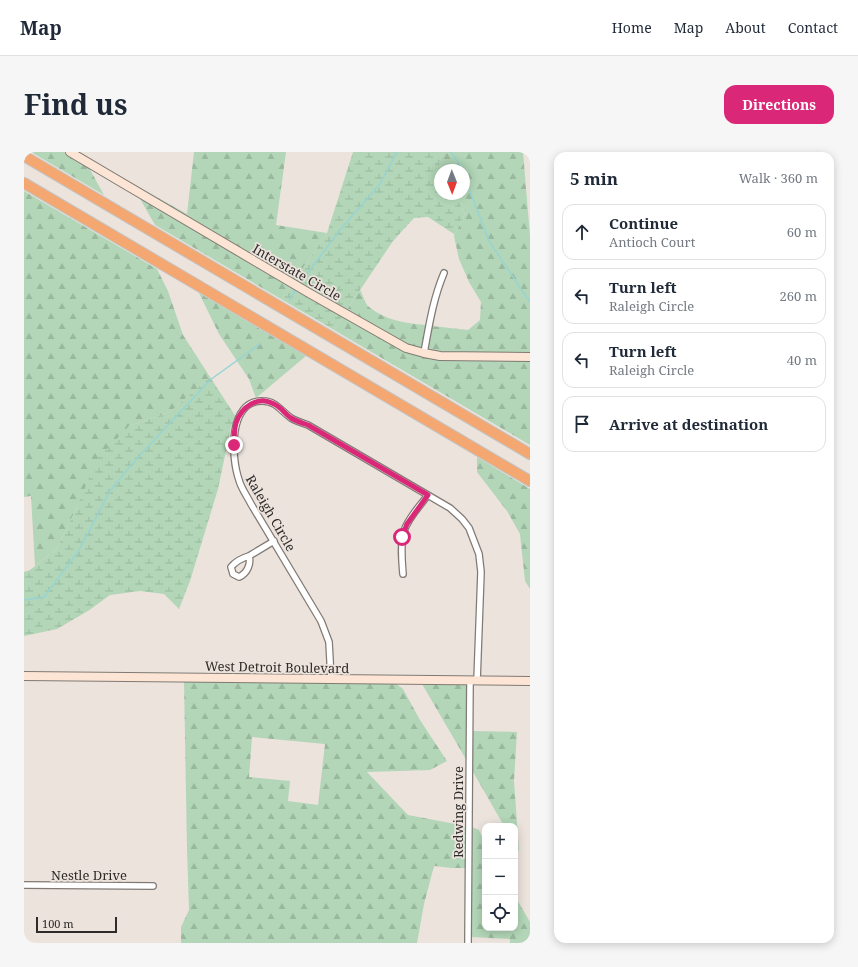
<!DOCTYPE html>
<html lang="en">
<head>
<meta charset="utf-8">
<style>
	body { margin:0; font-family:"Noto Serif",serif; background:#f6f6f7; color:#1f2937 }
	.controls { position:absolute; right:12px; bottom:12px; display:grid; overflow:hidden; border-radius:8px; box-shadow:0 2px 10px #0003 }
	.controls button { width:36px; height:36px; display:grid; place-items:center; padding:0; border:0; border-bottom:1px solid #e0e1e3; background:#fff; color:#1f2937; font:20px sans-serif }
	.compass { position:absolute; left:410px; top:12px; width:36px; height:36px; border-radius:50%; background:#fff; box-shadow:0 2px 10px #0003; rotate:179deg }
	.scale { position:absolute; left:12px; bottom:10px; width:81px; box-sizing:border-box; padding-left:4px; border:2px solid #2e2b29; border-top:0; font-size:11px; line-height:14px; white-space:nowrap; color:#2e2b29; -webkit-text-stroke:3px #ece3dd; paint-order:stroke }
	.stop { position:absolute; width:12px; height:12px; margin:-9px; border:3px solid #db2777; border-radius:50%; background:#fff }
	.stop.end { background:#db2777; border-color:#fff; box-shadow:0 1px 4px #0008 }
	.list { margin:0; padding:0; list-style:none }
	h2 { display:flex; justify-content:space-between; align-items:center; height:52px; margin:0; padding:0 16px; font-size:17px }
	h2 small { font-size:13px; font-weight:400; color:#747a83 }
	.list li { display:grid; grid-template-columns:26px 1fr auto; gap:12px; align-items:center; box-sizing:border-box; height:56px; margin:0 8px 8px; padding:0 8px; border:1px solid #e0e1e3; border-radius:12px }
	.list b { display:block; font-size:15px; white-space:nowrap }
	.list p { margin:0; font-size:13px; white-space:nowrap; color:#747a83 }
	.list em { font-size:13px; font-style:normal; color:#747a83 }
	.icon { flex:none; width:22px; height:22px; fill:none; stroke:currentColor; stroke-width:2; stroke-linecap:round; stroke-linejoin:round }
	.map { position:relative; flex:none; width:506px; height:791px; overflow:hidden; border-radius:12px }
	header { display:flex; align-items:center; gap:24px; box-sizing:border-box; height:56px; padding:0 20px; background:#fff; border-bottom:1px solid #e0e1e3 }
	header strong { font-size:19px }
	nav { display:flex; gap:22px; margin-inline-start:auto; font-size:14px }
	.intro { display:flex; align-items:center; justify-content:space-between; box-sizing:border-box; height:96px; padding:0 24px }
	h1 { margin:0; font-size:28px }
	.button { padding:10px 18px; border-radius:12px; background:#db2777; color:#fff; font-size:14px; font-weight:700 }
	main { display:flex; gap:24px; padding:0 24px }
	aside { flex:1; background:#fff; border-radius:12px; box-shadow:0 2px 10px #0003 }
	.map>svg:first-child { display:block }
</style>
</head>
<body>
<header>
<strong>Map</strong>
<nav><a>Home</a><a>Map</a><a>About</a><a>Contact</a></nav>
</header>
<div class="intro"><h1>Find us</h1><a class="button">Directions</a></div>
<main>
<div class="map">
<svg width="506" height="791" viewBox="0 0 506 791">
	<defs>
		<pattern id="forest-firs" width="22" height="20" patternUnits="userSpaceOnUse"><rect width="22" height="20" fill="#b2d6b7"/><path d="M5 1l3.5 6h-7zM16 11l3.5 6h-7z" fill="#99b89d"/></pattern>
		<pattern id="wetland-marsh" width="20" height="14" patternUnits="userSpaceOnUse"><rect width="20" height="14" fill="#b2d6b7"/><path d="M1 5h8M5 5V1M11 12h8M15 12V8" fill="none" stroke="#99b89d"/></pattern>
	</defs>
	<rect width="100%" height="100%" fill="#ece3dd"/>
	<!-- forest -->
	<path fill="url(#forest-firs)" fill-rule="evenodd" d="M7 0H40L64 14 80 43Z
		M170 0H262L252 73 303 81 270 129 108 34 106 30 163 62Z
		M419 0H499L506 84V202L416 200 404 199 408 174 444 178 456 168 457 150 445 130 435 107 430 84 441 62 431 42H440V18H419L415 11Z
		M0 39 133 117 144 139 159 183 186 225 146 260 105 274 53 355 32 398 11 414 7 344 0 345Z
		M115 45 267 134 257 147 131 73Z
		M336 138C339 143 341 152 345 155 361 168 383 172 403 173L398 197 383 193 322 159Z
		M175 141 282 204 232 246 225 227 195 182Z
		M319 164 381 199 506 208V293L310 178Z
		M453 305 506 337V437L501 429 496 382 483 359 453 320Z
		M160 529 371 531 379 537 396 568 423 609 406 618 343 620 384 663 442 674V716H428L410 714 400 752 393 791H157V775L165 758 163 697ZM228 585 301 592 294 653 264 649 266 629 225 625Z
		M398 532H443V609Z
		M448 579 493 580 490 629 495 699 491 692V674H480L448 618Z
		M448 675 455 678 461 693V776H491V744L506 770V791H486V787L447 785Z"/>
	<!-- wetland -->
	<path fill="url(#wetland-marsh)" d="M329 0H419L415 11 419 18H416V42H431L441 62 430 84V82L404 65 390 66 369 89 322 159 270 129 303 81Z
		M267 134 319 164 310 178 257 147Z
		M186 225 212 265 207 275 194 337 166 429 155 457 140 442 116 439 86 443 64 459 33 477 0 484V420L6 418 32 398 53 355 73 307 105 274 146 260Z"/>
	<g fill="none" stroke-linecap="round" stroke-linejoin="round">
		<!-- stream -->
		<path stroke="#97d4d4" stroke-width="1.5" d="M427 0 436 13 438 18
			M440 24 465 89 506 150
			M276 131 316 78 356 32 373 0
			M265 148 273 136
			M0 448 20 445 54 400 86 339 107 313 186 228 236 192"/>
		<defs>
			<path id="street" d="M400 201C405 174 409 147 420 121
				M225 404C227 411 224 421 215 425L209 422 207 415C212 409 218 406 225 404Z
				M225 404 250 389
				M379 422C378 409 376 392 380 379 384 366 396 354 404 343
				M307 527 305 490 297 469 227 352C223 344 217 336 215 328 207 305 204 248 239 249 252 249 257 259 267 266 272 269 278 271 284 273L426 356 438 367 445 376 455 402 457 420 453 529
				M0 733 129 734
				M444 791 446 529"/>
			<path id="secondary" d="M46 0 285 141 382 196 400 201 416 204 506 205
				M0 524 506 529"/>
			<path id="highway" d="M0 4 506 302
				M0 31 506 329"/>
		</defs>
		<!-- street casing -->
		<use href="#street" stroke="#817a74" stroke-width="8"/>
		<!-- secondary casing -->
		<use href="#secondary" stroke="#817a74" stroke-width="10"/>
		<!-- highway casing -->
		<use href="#highway" stroke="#c4c4c3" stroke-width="12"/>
		<!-- street -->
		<use href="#street" stroke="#fff" stroke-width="5.5"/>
		<!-- secondary -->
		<use href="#secondary" stroke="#fce5d4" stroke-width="8"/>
		<!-- highway -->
		<use href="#highway" stroke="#f4a771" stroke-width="10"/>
	</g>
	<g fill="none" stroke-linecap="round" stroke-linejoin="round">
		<!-- route -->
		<path stroke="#db2777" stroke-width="5" d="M210 293C210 286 210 278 212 271 217 255 234 243 250 252 257 255 261 262 267 266 272 269 278 271 284 273L404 343 383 372 378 385"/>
	</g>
	<g text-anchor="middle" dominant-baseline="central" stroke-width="3.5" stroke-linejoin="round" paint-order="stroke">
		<!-- street labels -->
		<g font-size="13" fill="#2e2b29" stroke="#ece3dd">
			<text transform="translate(273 120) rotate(30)">Interstate Circle</text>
			<text transform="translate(247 361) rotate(60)">Raleigh Circle</text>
			<text transform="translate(253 515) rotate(1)">West Detroit Boulevard</text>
			<text transform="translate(434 660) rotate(-90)">Redwing Drive</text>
			<text x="65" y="723">Nestle Drive</text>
		</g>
	</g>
</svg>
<div class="controls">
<button>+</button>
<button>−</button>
<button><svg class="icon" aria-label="locate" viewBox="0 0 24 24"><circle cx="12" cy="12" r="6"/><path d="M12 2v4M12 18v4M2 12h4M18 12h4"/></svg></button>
</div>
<svg class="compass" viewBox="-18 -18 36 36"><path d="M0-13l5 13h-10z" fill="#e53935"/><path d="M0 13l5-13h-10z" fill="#747a83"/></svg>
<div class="scale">100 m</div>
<div class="stop" style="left:378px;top:385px"></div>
<div class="stop end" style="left:210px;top:293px"></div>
</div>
<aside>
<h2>5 min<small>Walk · 360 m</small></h2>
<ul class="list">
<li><svg class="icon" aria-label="ahead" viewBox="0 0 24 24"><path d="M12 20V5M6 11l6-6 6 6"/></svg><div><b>Continue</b><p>Antioch Court</p></div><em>60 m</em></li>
<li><svg class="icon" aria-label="left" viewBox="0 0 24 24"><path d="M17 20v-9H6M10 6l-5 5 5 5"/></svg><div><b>Turn left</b><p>Raleigh Circle</p></div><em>260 m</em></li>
<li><svg class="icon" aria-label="left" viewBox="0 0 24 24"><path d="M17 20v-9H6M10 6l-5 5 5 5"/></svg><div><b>Turn left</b><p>Raleigh Circle</p></div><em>40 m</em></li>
<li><svg class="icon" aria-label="arrive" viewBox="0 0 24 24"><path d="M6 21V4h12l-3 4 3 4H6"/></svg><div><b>Arrive at destination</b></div></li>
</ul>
</aside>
</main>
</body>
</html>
